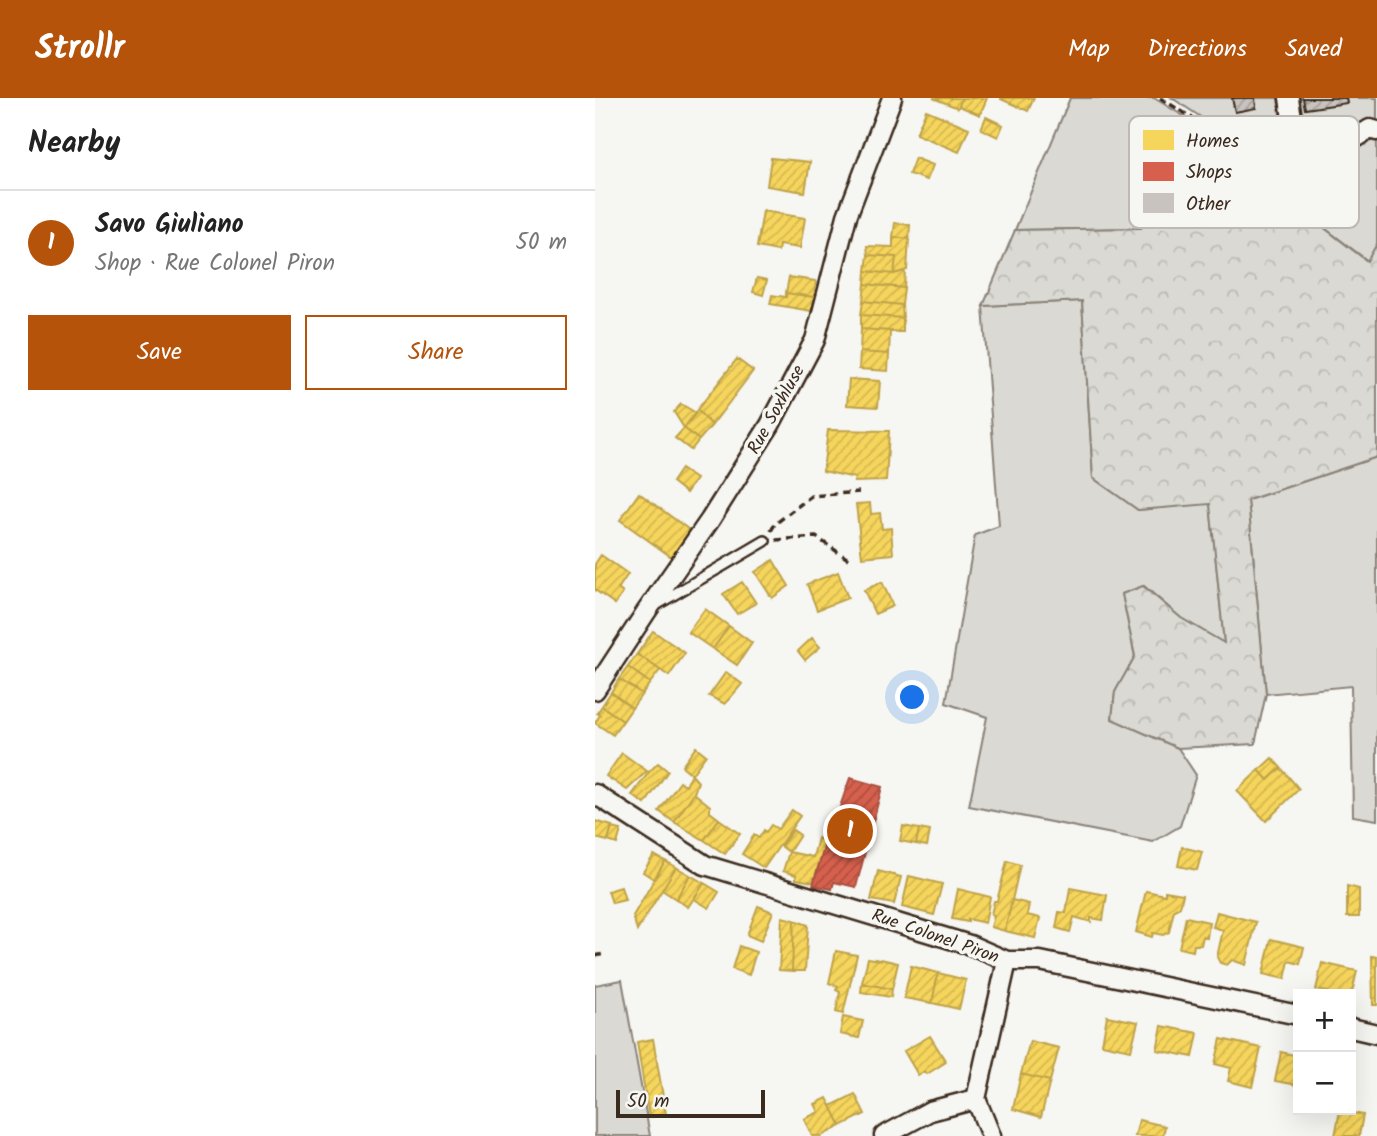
<!DOCTYPE html>
<html lang="en">
<head>
<meta charset="utf-8">
<style>
	body { margin:0; font-family:Kalam,sans-serif; background:#f6f6f6; color:#222 }
	.controls { position:absolute; right:21px; bottom:21px; display:grid; overflow:hidden; border-radius:0px; box-shadow:0 7px 28px #0002 }
	.controls button { width:63px; height:63px; display:grid; place-items:center; padding:0; border:0; border-bottom:2px solid #e0e0e0; background:#fff; color:#222; font:35px sans-serif }
	.scale { position:absolute; left:21px; bottom:18px; width:149px; box-sizing:border-box; padding-left:7px; border:4px solid #3b2a1e; border-top:0; font-size:19px; line-height:24px; white-space:nowrap; color:#3b2a1e; -webkit-text-stroke:5px #f6f6f2; paint-order:stroke }
	.you { position:absolute; left:318px; top:600px; width:24px; height:24px; margin:-18px; border:5px solid #fff; border-radius:50%; background:#1a73e8; box-shadow:0 0 0 10px #1a73e833 }
	.badge { display:grid; place-items:center; width:46px; height:46px; border-radius:50%; background:#b45309; color:#fff; font-size:23px; font-weight:700 }
	.pin { position:absolute; translate:-50% -50%; border:4px solid #fff; box-shadow:0 2px 7px #0006 }
	.list { margin:0; padding:0; list-style:none }
	h2 { display:flex; justify-content:space-between; align-items:center; height:91px; margin:0; padding:0 28px; font-size:30px }
	h2 small { font-size:23px; font-weight:400; color:#767676 }
	.list li { display:grid; grid-template-columns:46px 1fr auto; gap:21px; align-items:center; box-sizing:border-box; height:105px; padding:0 28px; border-top:2px solid #e0e0e0 }
	.list b { display:block; font-size:26px; white-space:nowrap }
	.list p { margin:0; font-size:23px; white-space:nowrap; color:#767676 }
	.list em { font-size:23px; font-style:normal; color:#767676 }
	.actions { display:flex; gap:14px; padding:21px 28px }
	.actions a { flex:1; padding:16px 0; border:2px solid #b45309; border-radius:0px; text-align:center; font-size:24px; color:#b45309 }
	.actions .main { background:#b45309; color:#fff }
	.map { position:relative; flex:none; width:782px; height:1038px; overflow:hidden }
	header { display:flex; align-items:center; gap:42px; box-sizing:border-box; height:98px; padding:0 35px; background:#b45309; color:#fff }
	header strong { font-size:33px }
	nav { display:flex; gap:38px; margin-inline-start:auto; font-size:24px }
	main { display:flex }
	aside { flex:1; background:#fff }
	.map>svg:first-child { display:block }
</style>
</head>
<body>
<header>
<strong>Strollr</strong>
<nav><a>Map</a><a>Directions</a><a>Saved</a></nav>
</header>
<main>
<aside>
<h2>Nearby<small></small></h2>
<ul class="list">
<li><span class="badge">1</span><div><b>Savo Giuliano</b><p>Shop · Rue Colonel Piron</p></div><em>50 m</em></li>
</ul>
<div class="actions"><a class="main">Save</a><a>Share</a></div>
</aside>
<div class="map">
<svg width="782" height="1038" viewBox="0 0 782 1038">
	<defs>
		<pattern id="forest-crowns" width="20" height="18" patternUnits="userSpaceOnUse" patternTransform="scale(1.75)"><rect width="20" height="18" fill="#dad9d3"/><path d="M2 6a3 3 0 1 1 6 0M12 15a3 3 0 1 1 6 0" fill="none" stroke="#bcbab5"/></pattern>
		<pattern id="homes-hatch" width="6" height="6" patternUnits="userSpaceOnUse" patternTransform="scale(1.75)"><rect width="6" height="6" fill="#f6d55c"/><path d="M-1 1l2-2M0 6l6-6M5 7l2-2" fill="none" stroke="#d4b750"/></pattern>
		<pattern id="shops-hatch" width="6" height="6" patternUnits="userSpaceOnUse" patternTransform="scale(1.75)"><rect width="6" height="6" fill="#d6604d"/><path d="M-1 1l2-2M0 6l6-6M5 7l2-2" fill="none" stroke="#af4f3f"/></pattern>
		<pattern id="building-hatch" width="6" height="6" patternUnits="userSpaceOnUse" patternTransform="scale(1.75)"><rect width="6" height="6" fill="#c8c3be"/><path d="M-1 1l2-2M0 6l6-6M5 7l2-2" fill="none" stroke="#a49f9a"/></pattern>
	</defs>
	<rect width="100%" height="100%" fill="#f6f6f2"/>
	<filter id="ink" filterUnits="userSpaceOnUse"><feTurbulence type="fractalNoise" baseFrequency=".0143" numOctaves="2"/><feDisplacementMap in="SourceGraphic" scale="14" xChannelSelector="R" yChannelSelector="G"/><feConvolveMatrix kernelMatrix="1 2 1 2 8 2 1 2 1" color-interpolation-filters="sRGB"/></filter>
	<g filter="url(#ink)">
		<!-- green -->
		<path fill="#dad9d3" stroke="#8a8278" stroke-width="2" d="M475 0H559L680 74 671 110 557 119 546 130 420 132Z
			M577 0H683L686 25 702 53 686 72Z
			M702 0H782V25L753 33 735 45 709 32Z
			M774 42 782 44V146L773 163 706 112 682 111 690 76 709 54 730 63Z
			M487 203 498 380 543 412 615 405 629 545 586 520 549 488 527 496 540 559 520 594 517 621 583 650 601 677 585 728 558 744 374 708 392 619 351 605 380 437 404 428 388 208Z
			M782 359V722L758 718 756 588 671 596 653 402Z
			M27 882 55 1038H0V887Z"/>
		<!-- forest -->
		<path fill="url(#forest-crowns)" stroke="#8a8278" stroke-width="2" d="M680 74 690 76 682 111 706 112 772 163 782 146V359L653 402 671 596 660 646 583 650 517 621 520 594 540 558 527 496 548 488 586 520 629 545 615 406 543 412 498 380 487 203 388 208 420 132 546 130 557 119 671 110Z"/>
		<!-- homes -->
		<path fill="url(#homes-hatch)" stroke="#bea249" stroke-width="2" d="M338 0H367L363 10Z
			M367 0H392L385 17 364 8Z
			M406 0H439L433 13 406 1Z
			M331 12 374 30 364 54 321 36Z
			M391 19 408 27 403 39 386 31Z
			M176 60 215 64 210 94 172 88Z
			M320 60 338 67 332 82 314 76Z
			M168 113 210 120 205 150 184 147 183 153 162 149Z
			M300 125 315 127 314 141 298 139Z
			M298 139 314 141 312 172 299 176 301 159 273 157 272 148 298 149Z
			M273 157 301 159 299 176 271 173Z
			M271 173 299 176 310 173 309 190 270 186Z
			M194 179 221 183 219 199 191 195Z
			M162 180 172 182 168 197 158 194Z
			M270 186 309 190 307 207 268 203Z
			M191 195 219 199 217 213 175 206 177 197 191 199Z
			M268 203 307 207 308 220 266 217Z
			M266 217 308 220V234L266 231Z
			M266 231 295 233 294 256 265 254Z
			M265 254 294 256 293 273 264 271Z
			M142 261 158 273 117 327 102 312Z
			M254 281 285 283 283 309 252 307Z
			M86 306 101 315 89 330 79 314Z
			M102 312 117 327 104 342 89 330Z
			M89 330 104 342 96 352 80 340Z
			M233 332 294 333 291 383 259 384 260 380 228 373Z
			M86 371 101 381 91 395 77 384Z
			M44 395 97 434 78 460 25 422Z
			M275 405 276 416 285 415 287 431 296 430 298 456 267 459 261 406Z
			M6 457 33 476 23 491 28 495 20 506 0 492V466Z
			M178 462 194 488 177 500 160 474Z
			M243 474 253 500 222 512 212 486Z
			M147 484 161 505 142 516 128 496Z
			M287 484 298 508 280 516 269 492Z
			M110 511 134 528 118 551 93 534Z
			M134 528 157 545 142 567 118 551Z
			M58 533 90 555 74 578 42 556Z
			M217 540 225 549 210 562 203 553Z
			M42 556 65 572 55 585 33 569Z
			M33 569 55 585 47 596 24 581Z
			M131 574 147 586 130 606 114 598Z
			M24 581 47 596 37 610 16 594Z
			M16 594 37 610 28 623 7 608Z
			M7 608 28 623 18 637 0 625 5 617 2 615Z
			M101 649 111 657 97 676 87 668Z
			M27 655 52 673 32 692 11 678Z
			M677 660 686 670 673 682 664 672Z
			M63 665 73 673 50 706 37 697 54 674Z
			M686 670 704 691 671 723 642 693 664 672 673 682Z
			M97 677 103 684 99 695 79 724 64 713 85 684 91 687Z
			M99 695 115 708V714L124 721 109 742 79 724Z
			M197 712 205 718 169 770 147 756 159 737 164 740 169 732 171 734 176 727 183 731Z
			M124 721 145 736 130 756 109 742Z
			M0 723 17 728 13 743 0 740Z
			M308 728 324 731 321 746 305 743Z
			M17 730 26 732 22 746 13 743Z
			M324 731 335 733 332 748 321 746Z
			M198 732 205 737 194 754 186 748Z
			M223 740 231 743 218 784 201 781V777L188 773 194 754 218 759Z
			M587 749 607 754 602 772 583 768Z
			M59 757 70 763 59 781 48 774Z
			M70 763 81 769 42 833 38 818Z
			M412 763 425 767 410 833 396 829 399 818 396 817 399 803H402Z
			M81 769 95 777 81 801 67 792Z
			M283 773 306 779 299 806 276 802Z
			M95 777 109 785 93 809 81 801Z
			M314 778 347 786 339 817 307 809Z
			M109 785 124 794 114 810 99 801Z
			M752 788 764 791V819H752Z
			M26 789 30 802 17 805 13 793Z
			M475 790 512 797 508 822 496 820V824L479 819 475 834 461 830 464 814 471 815Z
			M363 791 395 799 390 825 373 821V824L357 821Z
			M551 793 570 797V793L588 796 585 809 579 812 574 834 568 837 558 835 557 839 541 834Z
			M417 802 434 806 432 817 445 820 440 840 410 833Z
			M163 808 178 814 166 843 152 837Z
			M622 814 661 824 651 867 637 862 632 867 625 865 622 859 628 832 618 829Z
			M187 819 199 822 197 873 184 872Z
			M591 819 614 824 612 840 608 838 606 847H599L598 853 584 850Z
			M199 822 213 827 210 873H197Z
			M676 841 709 849 705 866 694 863 690 881 668 876Z
			M144 848 161 854 154 877 137 871Z
			M241 853 262 857 248 916 241 914 245 894 241 892 243 888 234 885Z
			M777 858 782 859V907H778Z
			M273 860 286 862V861L303 865 297 891 267 885Z
			M727 865 762 873 756 899V896H733V894L721 892Z
			M316 868 343 875 337 905 309 900Z
			M343 875 371 882 364 911 337 905Z
			M267 885 297 891 296 899 266 894Z
			M512 918 543 924 536 952 507 946Z
			M248 919 268 923 264 940 245 936Z
			M567 928 603 935 598 959 562 952Z
			M335 938 351 964 332 976 330 973 323 977 309 953Z
			M58 941 71 1016 54 1019 42 944Z
			M626 941 666 950 657 989 633 983 636 970 620 966Z
			M435 943 464 950 455 983 426 976Z
			M686 954 703 958V987L680 983Z
			M426 976 455 983 446 1019 418 1011Z
			M260 996 270 1016 246 1028 236 1008Z
			M232 1000 246 1028 226 1038H217L209 1021 224 1014 220 1006Z
			M745 1012 768 1017 764 1038H740Z
			M544 1022 570 1028 568 1038H540Z"/>
		<!-- shops -->
		<path fill="url(#shops-hatch)" stroke="#a8503f" stroke-width="2" d="M255 680 287 689 261 789 239 784 237 791 218 787 231 743 240 723Z"/>
		<!-- building -->
		<path fill="url(#building-hatch)" stroke="#3b2a1e" stroke-width="2" d="M637 0H660L661 10 640 14Z
			M708 0H751L752 5 710 11Z"/>
		<g fill="none" stroke-linecap="round" stroke-linejoin="round">
			<defs>
				<path id="lane" d="M61 507 170 443"/>
				<path id="street" d="M694 0C699 33 697 42 730 54L751 46 775 31 782 33
					M0 592 51 514 115 422 175 327 220 242 252 118 297 0
					M0 696 110 767 375 847 412 863H445L703 917
					M756 930 782 936
					M381 1001 412 863
					M381 1001 396 1038
					M289 1038 335 1013 381 1001"/>
			</defs>
			<!-- lane casing -->
			<use href="#lane" stroke="#3b2a1e" stroke-width="14"/>
			<!-- street casing -->
			<use href="#street" stroke="#3b2a1e" stroke-width="23"/>
			<!-- path -->
			<path stroke="#3b2a1e" stroke-width="3.5" stroke-dasharray="7 5" stroke-linecap="butt" d="M565 0 688 75 700 60
				M176 433 180 426 216 398 264 394
				M181 442 221 439 253 461
				M0 858 9 856"/>
			<!-- lane -->
			<use href="#lane" stroke="#f6f6f2" stroke-width="9"/>
			<!-- street -->
			<use href="#street" stroke="#f6f6f2" stroke-width="18"/>
		</g>
	</g>
	<g text-anchor="middle" dominant-baseline="central" stroke-width="7" stroke-linejoin="round" paint-order="stroke">
		<!-- street labels -->
		<g font-size="18" fill="#3b2a1e" stroke="#f6f6f2">
			<text transform="translate(182 312) rotate(-61)">Rue Soxhluse</text>
			<text transform="translate(340 839) rotate(19)">Rue Colonel Piron</text>
		</g>
	</g>
	<!-- legend -->
	<rect x="534" y="18" width="230" height="112" rx="10" fill="#f6f6f2" stroke="#beb9b2" stroke-width="2"/>
	<rect x="548" y="32" width="31" height="20" fill="#f6d55c"/>
	<rect x="548" y="64" width="31" height="19" fill="#d6604d"/>
	<rect x="548" y="95" width="31" height="20" fill="#c8c3be"/>
	<g font-size="19" fill="#3b2a1e">
		<text x="591" y="49">Homes</text>
		<text x="591" y="80">Shops</text>
		<text x="591" y="112">Other</text>
	</g>
</svg>
<div class="controls">
<button>+</button>
<button>−</button>
</div>
<div class="scale">50 m</div>
<div class="you"></div>
<div class="pin badge" style="left:255px;top:733px">1</div>
</div>
</main>
</body>
</html>
